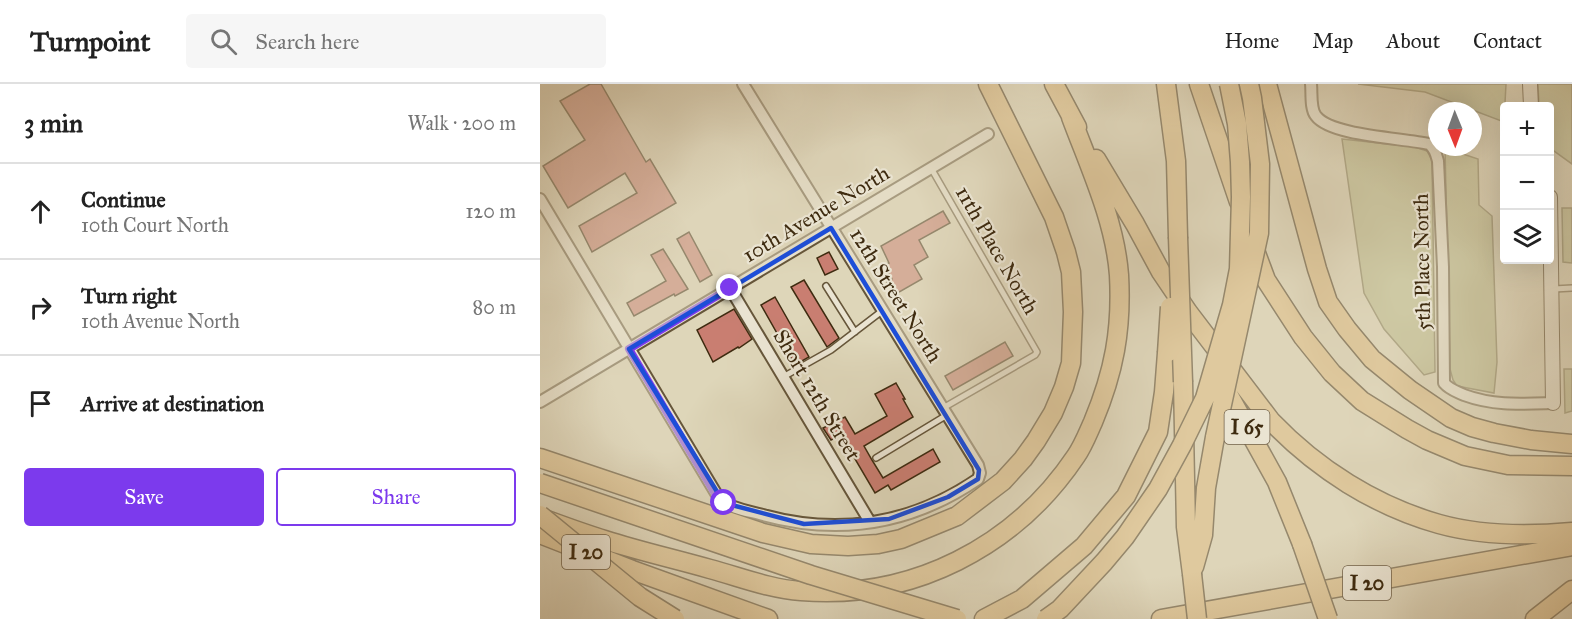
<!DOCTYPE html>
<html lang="en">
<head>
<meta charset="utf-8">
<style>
	body { margin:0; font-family:"IM FELL Great Primer",serif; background:#f6f6f6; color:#222 }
	.controls { position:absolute; right:18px; top:18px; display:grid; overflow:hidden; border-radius:6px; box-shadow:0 6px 24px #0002 }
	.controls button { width:54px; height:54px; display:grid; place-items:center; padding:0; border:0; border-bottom:2px solid #e0e0e0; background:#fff; color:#222; font:30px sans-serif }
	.compass { position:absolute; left:888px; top:18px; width:54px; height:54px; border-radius:50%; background:#fff; box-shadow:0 6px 24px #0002; rotate:179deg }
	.stop { position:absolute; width:18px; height:18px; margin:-14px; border:4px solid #7c3aed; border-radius:50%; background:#fff }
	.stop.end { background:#7c3aed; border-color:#fff; box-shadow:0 2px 6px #0008 }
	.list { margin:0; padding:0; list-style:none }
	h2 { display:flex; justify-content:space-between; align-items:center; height:78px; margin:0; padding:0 24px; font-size:26px }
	h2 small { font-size:20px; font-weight:400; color:#767676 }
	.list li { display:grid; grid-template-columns:39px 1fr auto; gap:18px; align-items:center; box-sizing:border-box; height:96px; padding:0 24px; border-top:2px solid #e0e0e0 }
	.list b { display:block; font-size:22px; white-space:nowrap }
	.list p { margin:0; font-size:20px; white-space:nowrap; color:#767676 }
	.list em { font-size:20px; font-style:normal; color:#767676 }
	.actions { display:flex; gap:12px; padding:18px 24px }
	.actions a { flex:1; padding:14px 0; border:2px solid #7c3aed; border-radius:6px; text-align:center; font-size:21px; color:#7c3aed }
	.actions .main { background:#7c3aed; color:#fff }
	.icon { flex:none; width:33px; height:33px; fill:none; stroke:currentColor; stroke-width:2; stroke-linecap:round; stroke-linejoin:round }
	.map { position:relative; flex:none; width:1032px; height:535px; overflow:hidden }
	header { display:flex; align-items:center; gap:36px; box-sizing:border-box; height:84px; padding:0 30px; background:#fff; border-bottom:2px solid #e0e0e0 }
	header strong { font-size:28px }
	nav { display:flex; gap:33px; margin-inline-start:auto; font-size:21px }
	.search { width:420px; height:54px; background:#f6f6f6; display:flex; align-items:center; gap:15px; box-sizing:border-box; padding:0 21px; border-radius:6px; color:#767676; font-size:22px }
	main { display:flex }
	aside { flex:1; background:#fff }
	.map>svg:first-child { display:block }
</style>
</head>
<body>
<header>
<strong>Turnpoint</strong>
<div class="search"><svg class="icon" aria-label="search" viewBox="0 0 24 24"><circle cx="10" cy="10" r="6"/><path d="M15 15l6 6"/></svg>Search here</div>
<nav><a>Home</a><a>Map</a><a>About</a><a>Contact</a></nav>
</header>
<main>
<aside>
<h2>3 min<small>Walk · 200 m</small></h2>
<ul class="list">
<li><svg class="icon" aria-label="ahead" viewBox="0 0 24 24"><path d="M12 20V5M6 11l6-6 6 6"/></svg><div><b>Continue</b><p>10th Court North</p></div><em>120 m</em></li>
<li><svg class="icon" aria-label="right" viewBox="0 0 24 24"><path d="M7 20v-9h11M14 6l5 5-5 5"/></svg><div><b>Turn right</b><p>10th Avenue North</p></div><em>80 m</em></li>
<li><svg class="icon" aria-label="arrive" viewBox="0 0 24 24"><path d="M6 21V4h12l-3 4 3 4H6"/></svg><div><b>Arrive at destination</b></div></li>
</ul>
<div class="actions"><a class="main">Save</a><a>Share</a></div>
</aside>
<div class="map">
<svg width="1032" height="535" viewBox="0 0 1032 535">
	<rect width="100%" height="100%" fill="#ded6b9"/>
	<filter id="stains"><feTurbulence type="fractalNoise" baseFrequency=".00333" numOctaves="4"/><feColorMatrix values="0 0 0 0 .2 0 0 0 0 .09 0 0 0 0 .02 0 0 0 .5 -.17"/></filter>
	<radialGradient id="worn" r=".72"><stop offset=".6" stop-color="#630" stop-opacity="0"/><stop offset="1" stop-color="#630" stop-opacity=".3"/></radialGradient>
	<!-- green -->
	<path fill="#babb8a" stroke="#7c734d" stroke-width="1.5" d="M818 0H966L964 38 885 8Z
		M998 0H1032V80L1010 64V22H999Z
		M802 55 875 63 887 67 892 76 895 288 884 291 844 245 824 209Z
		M905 64 938 75 939 121 952 132 957 278 954 309 917 302 913 296 910 285Z
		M1022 124H1032V179L1023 178Z
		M1024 285H1032V327L1025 329Z"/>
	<!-- building -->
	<path fill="#c97e71" stroke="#3e2b10" stroke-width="1.5" d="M50 0H61L106 78 110 75 136 119 52 168 39 142 97 109 85 89 28 124 3 82 45 56 20 17Z
		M403 127 410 139 379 156 388 173 374 181 382 195 354 211 347 198 352 195 344 181 349 179 341 162Z
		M149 148 172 191 160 198 137 155Z
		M123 165 148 205 135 212 134 210 94 232 87 219 126 197 111 171Z
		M289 168 298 185 285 191 277 174Z
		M264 196 299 254 287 263 251 203Z
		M235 213 269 273 255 281 221 221Z
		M194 225 212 255 199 264 198 263 173 278 157 246Z
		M465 258 473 272 413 306 405 292Z
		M356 299 365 315H363L373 333 324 362 332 376 343 394 393 365 400 378 351 406 348 401 335 409 301 351 291 356 283 344 305 333 315 350 347 332 335 310Z"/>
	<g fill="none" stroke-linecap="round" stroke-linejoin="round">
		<defs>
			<path id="lane" d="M391 84 497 268 495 271 403 324
				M286 202 315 248
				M1014 205 1032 204
				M243 293 291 266 342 227
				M336 374 407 331"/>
			<path id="street" d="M771 0C772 9 770 25 776 32 791 52 863 54 889 60 895 65 896 70 898 77L903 183 904 299C910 306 916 307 924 311 954 322 981 320 1013 319
				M0 115 180 416C192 425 209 427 223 431 300 452 372 440 438 395L440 389 438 381 203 0
				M190 204 330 438
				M0 318 448 50"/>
			<path id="secondary" d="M990 0 991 22
				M1010 113 1013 319"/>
			<path id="highway" d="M514 0 537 43
				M626 0 636 77 638 153
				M659 0 699 118
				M727 0 777 185 788 218 807 245 832 275 870 306 911 334 932 343 954 349 991 356 1032 360
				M556 75 595 140 621 188 648 228 731 337C777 385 835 422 899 440 942 452 988 452 1032 448
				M713 161 726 196 763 253 792 289 822 317 867 345 887 356 925 372 968 381 1032 382
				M681 297 737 398 762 460
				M643 298 646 443 652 490
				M0 374 223 449 271 460 308 462 338 460 361 455 417 432 463 397 483 375 496 357 513 329 524 303 531 279 533 228 531 188 526 168 514 133 448 0
				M7 436C26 443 45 450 65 456 99 467 135 475 170 485 200 493 230 505 261 507 372 516 475 463 536 372 543 362 548 349 553 338 574 288 582 246 579 191 575 137 550 84 531 33
				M0 450 92 486 228 535
				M654 483 663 451 666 404 675 353
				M444 535 482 515 544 462 586 412 618 348 624 308 627 269
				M621 535 1032 462
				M995 535 1032 506"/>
		</defs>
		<!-- lane casing -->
		<use href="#lane" stroke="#66563a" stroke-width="8"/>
		<!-- street casing -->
		<use href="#street" stroke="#66563a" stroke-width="14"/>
		<!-- secondary casing -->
		<use href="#secondary" stroke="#3e2b10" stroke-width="16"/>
		<!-- highway casing -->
		<use href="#highway" stroke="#3e2b10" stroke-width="21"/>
		<!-- lane -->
		<use href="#lane" stroke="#eae4d2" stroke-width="5"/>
		<!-- street -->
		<use href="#street" stroke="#eae4d2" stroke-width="10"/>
		<!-- secondary -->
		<use href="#secondary" stroke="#eae4d2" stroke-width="14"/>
		<!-- highway -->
		<use href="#highway" stroke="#dfbb7c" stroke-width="18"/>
		<defs>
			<path id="highway-bridge" d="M638 153 643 298
				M627 269 630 223
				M675 353 719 149 720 80 712 14 709 0
				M0 399 271 491 417 535
				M0 431 100 513 135 535
				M762 460 788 535
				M652 490 657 535
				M506 535 520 525 564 478 585 453 618 405 642 361 665 314 692 221 699 185 701 113 700 78 697 40 689 0"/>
		</defs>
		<!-- highway-bridge casing -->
		<use href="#highway-bridge" stroke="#3e2b10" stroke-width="21" stroke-linecap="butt"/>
		<!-- highway-bridge -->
		<use href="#highway-bridge" stroke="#dfbb7c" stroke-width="18"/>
	</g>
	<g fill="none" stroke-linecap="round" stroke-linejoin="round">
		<!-- route -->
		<path stroke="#7c3aed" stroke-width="8" d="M184 419 177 413 89 265 190 204"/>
	</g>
	<!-- marked area -->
	<path d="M0 0H1032V535H0ZM291 144 439 386 438 395 408 413 349 435 264 440 184 419 89 265Z" fill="#ded6b9" fill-opacity=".55" fill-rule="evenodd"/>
	<path fill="none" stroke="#1d4ed8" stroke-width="4.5" stroke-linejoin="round" d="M291 144 439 386 438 395 408 413 349 435 264 440 184 419 89 265Z"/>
	<g text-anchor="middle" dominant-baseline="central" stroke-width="4.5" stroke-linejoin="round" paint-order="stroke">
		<!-- shield labels -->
		<g fill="#eae4d2" stroke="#72624a" stroke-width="1.5">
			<rect x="684.5" y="326" width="45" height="34" rx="4.5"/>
			<rect x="22" y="451" width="48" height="34" rx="4.5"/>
			<rect x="803" y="482" width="48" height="34" rx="4.5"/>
		</g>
		<g font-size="20" font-weight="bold" fill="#3e2b10">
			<text x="707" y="343">I 65</text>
			<text x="46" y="468">I 20</text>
			<text x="827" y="499">I 20</text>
		</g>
		<!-- street labels -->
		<g font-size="21" fill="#3e2b10" stroke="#eae4d2">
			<text transform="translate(276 130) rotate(-31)">10th Avenue North</text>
			<text transform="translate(457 166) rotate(60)">11th Place North</text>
			<text transform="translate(882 178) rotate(-91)">5th Place North</text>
			<text transform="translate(356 211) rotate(58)">12th Street North</text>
			<text transform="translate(277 311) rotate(59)">Short 12th Street</text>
		</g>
	</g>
	<rect width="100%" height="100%" filter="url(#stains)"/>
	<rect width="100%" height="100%" fill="url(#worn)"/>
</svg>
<div class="controls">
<button>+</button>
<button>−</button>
<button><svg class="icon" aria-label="layers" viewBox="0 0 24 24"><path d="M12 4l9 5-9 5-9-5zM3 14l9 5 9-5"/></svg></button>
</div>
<svg class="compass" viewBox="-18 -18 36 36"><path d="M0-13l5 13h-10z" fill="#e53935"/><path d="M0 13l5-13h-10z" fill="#767676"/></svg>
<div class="stop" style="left:184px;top:419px"></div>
<div class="stop end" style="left:190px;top:204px"></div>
</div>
</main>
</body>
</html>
